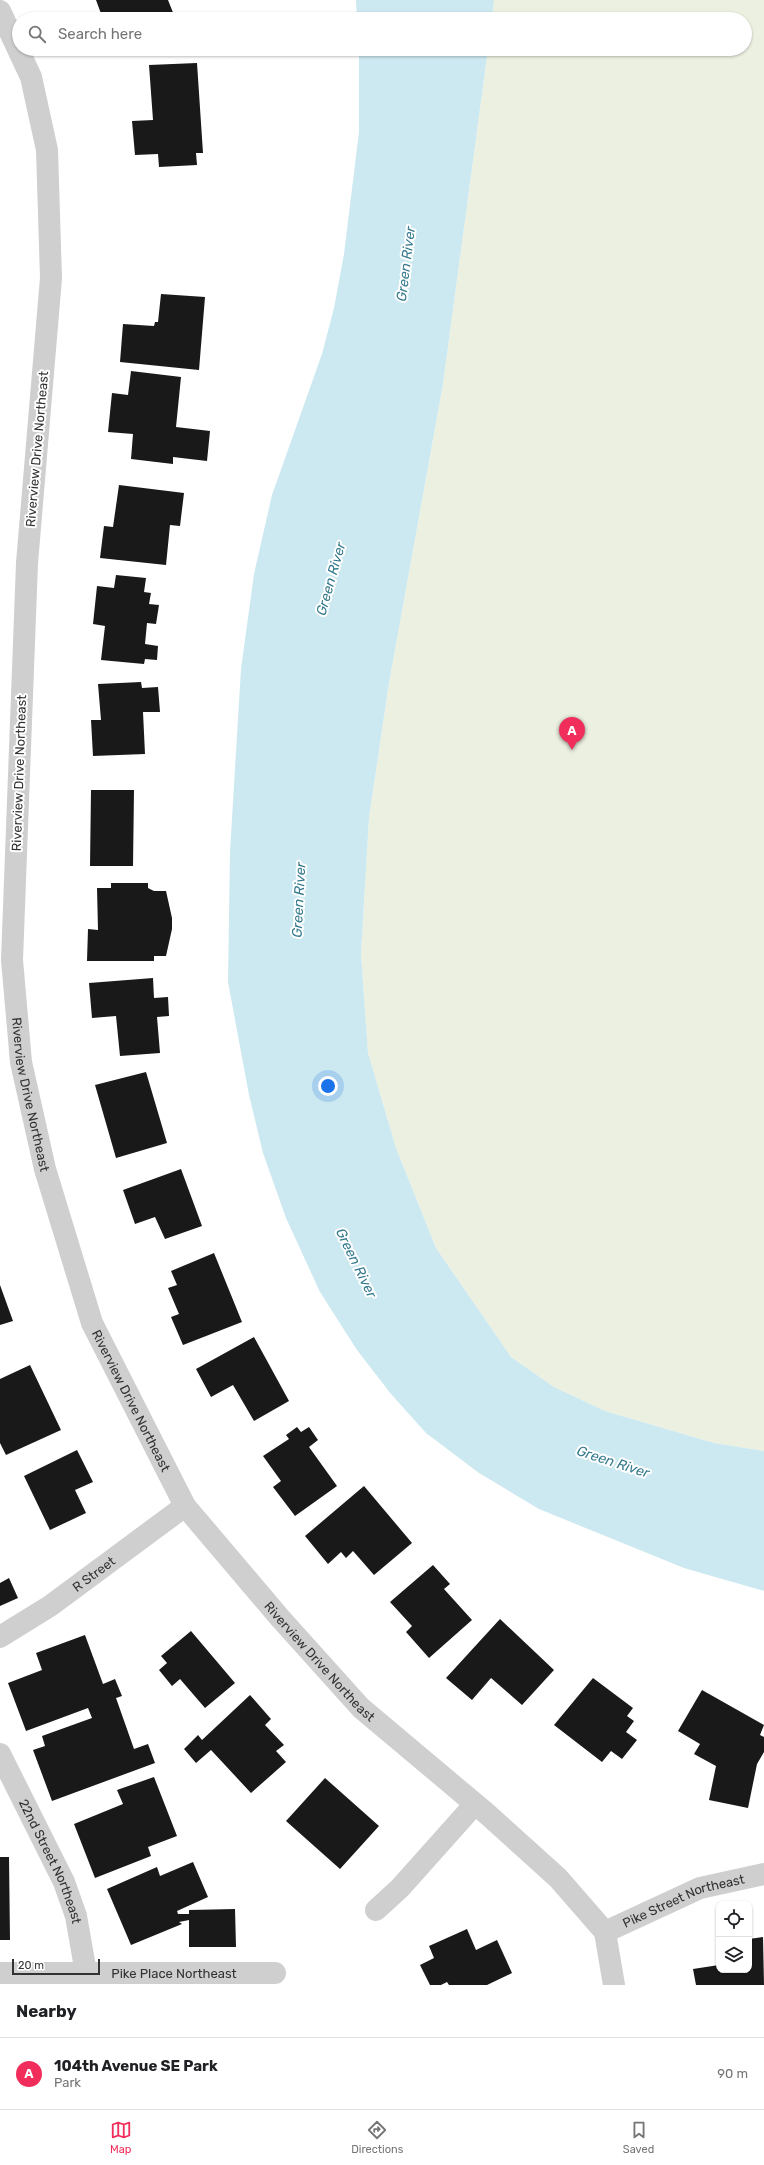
<!DOCTYPE html>
<html lang="en">
<head>
<meta charset="utf-8">
<style>
	body { margin:0; font-family:Rubik,sans-serif; background:#f2f2f2; color:#202124 }
	.controls { position:absolute; right:12px; bottom:12px; display:grid; overflow:hidden; border-radius:8px; box-shadow:0 1px 3px #0004 }
	.controls button { width:36px; height:36px; display:grid; place-items:center; padding:0; border:0; border-bottom:1px solid #e0e0e0; background:#fff; color:#202124; font:20px sans-serif }
	.scale { position:absolute; left:12px; bottom:10px; width:88px; box-sizing:border-box; padding-left:4px; border:2px solid #323232; border-top:0; font-size:11px; line-height:14px; white-space:nowrap; color:#323232; -webkit-text-stroke:3px #fff; paint-order:stroke }
	.you { position:absolute; left:328px; top:1086px; width:14px; height:14px; margin:-10px; border:3px solid #fff; border-radius:50%; background:#1a73e8; box-shadow:0 0 0 6px #1a73e833 }
	.badge { display:grid; place-items:center; width:26px; height:26px; border-radius:50%; background:#f12d5b; color:#fff; font-size:13px; font-weight:700 }
	.pin { position:absolute; translate:-50% -33px; filter:drop-shadow(0 1px 2px #0008) }
	.pin::after { content:''; position:absolute; top:21px; width:14px; height:12px; background:inherit; clip-path:polygon(0 0,100% 0,50% 100%) }
	.list { margin:0; padding:0; list-style:none }
	h2 { display:flex; justify-content:space-between; align-items:center; height:52px; margin:0; padding:0 16px; font-size:17px }
	h2 small { font-size:13px; font-weight:400; color:#757577 }
	.list li { display:grid; grid-template-columns:26px 1fr auto; gap:12px; align-items:center; box-sizing:border-box; height:72px; padding:0 16px; border-top:1px solid #e0e0e0 }
	.list b { display:block; font-size:15px; white-space:nowrap }
	.list p { margin:0; font-size:13px; white-space:nowrap; color:#757577 }
	.list em { font-size:13px; font-style:normal; color:#757577 }
	.icon { flex:none; width:22px; height:22px; fill:none; stroke:currentColor; stroke-width:2; stroke-linecap:round; stroke-linejoin:round }
	.map { position:relative; flex:none; width:764px; height:1985px; overflow:hidden }
	.search { position:absolute; background:#fff; box-shadow:0 1px 3px #0004; left:12px; right:12px; top:12px; height:44px; display:flex; align-items:center; gap:10px; box-sizing:border-box; padding:0 14px; border-radius:22px; color:#757577; font-size:15px }
	.sheet { height:124px; background:#fff }
	nav { display:flex; justify-content:space-around; align-items:center; box-sizing:border-box; height:56px; border-top:1px solid #e0e0e0; background:#fff; font-size:11px; color:#757577 }
	nav a { display:grid; justify-items:center; gap:2px }
	nav .on { color:#f12d5b }
	.map>svg:first-child { display:block }
</style>
</head>
<body>
<div class="map">
<svg width="764" height="1985" viewBox="0 0 764 1985">
	<rect width="100%" height="100%" fill="#fff"/>
	<!-- green -->
	<path fill="#ebf0e0" d="M494 0H764V1451L714 1443 605 1411 554 1387 511 1357 436 1248 396 1148 368 1053 361 954 369 818 389 683 443 384 488 49H745V19H492Z"/>
	<!-- water -->
	<path fill="#cce8f0" d="M356 0H494L492 19H357Z
		M359 49H488L443 384 389 683 369 818 361 954 368 1053 396 1148 436 1248 511 1357 554 1387 605 1411 714 1443 764 1451V1591L684 1568 539 1509 479 1473 426 1433 391 1394 357 1350 320 1292 286 1218 263 1153 249 1095 228 982 230 852 241 669 254 574 272 495 322 354 334 308 344 254 359 132Z"/>
	<!-- building -->
	<path fill="#191919" d="M96 0H168L174 15 163 19H103Z
		M115 49H132L117 55Z
		M197 63 203 153H196L197 165 159 167 158 154 135 155 132 121 153 120 149 65Z
		M161 294 205 297 199 370 120 362 123 324 154 326 155 322H158Z
		M131 371 181 377 176 427 210 431 207 461 173 457V464L131 459 133 434 108 432 112 393 128 395Z
		M119 485 184 493 180 526 170 525 166 565 100 558 104 526 113 527Z
		M116 575 146 578 144 592 151 593 149 604 159 605 156 624 147 623 145 644 158 646 157 660 145 659 144 664 101 660 105 626 93 624 97 586 114 588Z
		M141 682 142 688 158 687 160 712H143L145 754 93 756 91 720H101L98 684Z
		M91 790H134L133 866H90Z
		M111 883H148V888L154 891H166L172 918V929L166 956H154V961H87L88 929 98 930 97 888H111Z
		M153 978 154 998 168 997 169 1016 157 1017 160 1053 120 1056 116 1016 92 1018 89 983Z
		M146 1072 167 1143 116 1158 95 1085Z
		M181 1169 202 1226 165 1239 155 1217 135 1224 123 1190Z
		M214 1253 242 1322 183 1345 171 1317 179 1314 168 1288 177 1285 171 1271Z
		M0 1285 13 1321 0 1325Z
		M254 1337 289 1401 254 1421 233 1385 211 1397 196 1369Z
		M30 1365 61 1430 6 1455 0 1443V1379Z
		M297 1427 301 1432 309 1427 318 1440 309 1447 337 1486 295 1516 273 1487 281 1481 263 1456 289 1439 286 1435Z
		M77 1450 93 1482 75 1490 86 1513 50 1530 24 1476Z
		M364 1486 412 1543 374 1575 353 1551 346 1558 341 1552 328 1564 305 1536Z
		M433 1565 450 1584 444 1589 472 1620 429 1658 406 1632 412 1626 390 1602Z
		M9 1578 18 1598 0 1606V1583Z
		M500 1619 554 1670 522 1705 491 1678 472 1700 446 1678Z
		M191 1631 235 1683 205 1708 180 1679 172 1686 159 1670 167 1663 161 1656Z
		M85 1635 103 1684 115 1679 122 1696 116 1698 134 1749 148 1744 155 1763 52 1801 33 1750 45 1746 42 1736 92 1718 88 1708 26 1731 8 1683 42 1670 36 1653Z
		M593 1678 633 1708 627 1716 634 1721 626 1732 637 1740 622 1759 611 1751 602 1762 554 1725Z
		M702 1690 764 1725 760 1735 764 1737V1752L757 1764 748 1808 709 1800 716 1766 694 1754 700 1744 678 1731Z
		M250 1695 271 1719 265 1725 284 1745 276 1751 286 1762 251 1793 211 1750 196 1763 184 1749 198 1735 202 1740Z
		M154 1777 177 1836 148 1847 151 1856 95 1878 74 1824 123 1804 117 1790Z
		M325 1778 379 1826 340 1869 286 1821Z
		M0 1857H9L10 1940H0Z
		M193 1862 208 1897 177 1911 178 1914H189V1910L235 1909 236 1947H189V1920L179 1922 182 1924 131 1945 107 1889 157 1867 160 1876Z
		M467 1929 476 1950 497 1940 512 1973 487 1985H449L447 1982 441 1985H430L420 1965 434 1958 429 1946Z
		M763 1937 764 1985H696L693 1969 719 1965V1970H749V1939Z"/>
	<g fill="none" stroke-linecap="round" stroke-linejoin="round">
		<!-- minor -->
		<g stroke="#cfcfcf" stroke-width="22">
			<path id="s1" d="M0 11 31 77 47 150 51 278 27 563 12 960 21 1062 45 1169 92 1323 185 1506 280 1618 361 1708 486 1813 558 1878 605 1932 614 1985"/>
			<path id="s2" d="M0 1637 50 1606 185 1506"/>
			<path id="s3" d="M0 1754 64 1882 76 1916 86 1973"/>
			<path d="M376 1910 400 1888 475 1804"/>
			<path id="s4" d="M605 1932 700 1888 764 1874"/>
			<path id="s5" d="M0 1973H275"/>
		</g>
	</g>
	<g text-anchor="middle" dominant-baseline="central" stroke-width="4" stroke-linejoin="round" paint-order="stroke">
		<!-- street labels -->
		<g font-size="13" fill="#323232" stroke="#fff">
			<text transform="translate(37 449) rotate(-85)">Riverview Drive Northeast</text>
			<text transform="translate(19 773) rotate(-88)">Riverview Drive Northeast</text>
			<text stroke="none"><textPath href="#s1" startOffset="1095">Riverview Drive Northeast</textPath></text>
			<text stroke="none"><textPath href="#s1" startOffset="1419">Riverview Drive Northeast</textPath></text>
			<text stroke="none"><textPath href="#s2" startOffset="113">R Street</textPath></text>
			<text stroke="none"><textPath href="#s1" startOffset="1743">Riverview Drive Northeast</textPath></text>
			<text stroke="none"><textPath href="#s3" startOffset="119">22nd Street Northeast</textPath></text>
			<text stroke="none"><textPath href="#s4" startOffset="85">Pike Street Northeast</textPath></text>
			<text stroke="none"><textPath href="#s5" startOffset="174">Pike Place Northeast</textPath></text>
		</g>
		<!-- water labels -->
		<g font-size="14" font-style="italic" fill="#357a8e" stroke="#fff">
			<text transform="translate(406 264) rotate(-83)">Green River</text>
			<text transform="translate(331 579) rotate(-74)">Green River</text>
			<text transform="translate(299 900) rotate(-87)">Green River</text>
			<text transform="translate(356 1263) rotate(64)">Green River</text>
			<text transform="translate(613 1462) rotate(18)">Green River</text>
		</g>
	</g>
</svg>
<div class="controls">
<button><svg class="icon" aria-label="locate" viewBox="0 0 24 24"><circle cx="12" cy="12" r="6"/><path d="M12 2v4M12 18v4M2 12h4M18 12h4"/></svg></button>
<button><svg class="icon" aria-label="layers" viewBox="0 0 24 24"><path d="M12 4l9 5-9 5-9-5zM3 14l9 5 9-5"/></svg></button>
</div>
<div class="scale">20 m</div>
<div class="you"></div>
<div class="pin badge" style="left:572px;top:750px">A</div>
<div class="search"><svg class="icon" aria-label="search" viewBox="0 0 24 24"><circle cx="10" cy="10" r="6"/><path d="M15 15l6 6"/></svg>Search here</div>
</div>
<section class="sheet">
<h2>Nearby<small></small></h2>
<ul class="list">
<li><span class="badge">A</span><div><b>104th Avenue SE Park</b><p>Park</p></div><em>90 m</em></li>
</ul>
</section>
<nav>
<a class="on"><svg class="icon" aria-label="map" viewBox="0 0 24 24"><path d="M3 6l6-2 6 2 6-2v14l-6 2-6-2-6 2zM9 4v14M15 6v14"/></svg>Map</a>
<a><svg class="icon" aria-label="directions" viewBox="0 0 24 24"><path d="M12 3l9 9-9 9-9-9zM9 14v-3h6M13 9l2 2-2 2"/></svg>Directions</a>
<a><svg class="icon" aria-label="saved" viewBox="0 0 24 24"><path d="M7 4h10v16l-5-4-5 4z"/></svg>Saved</a>
</nav>
</body>
</html>
